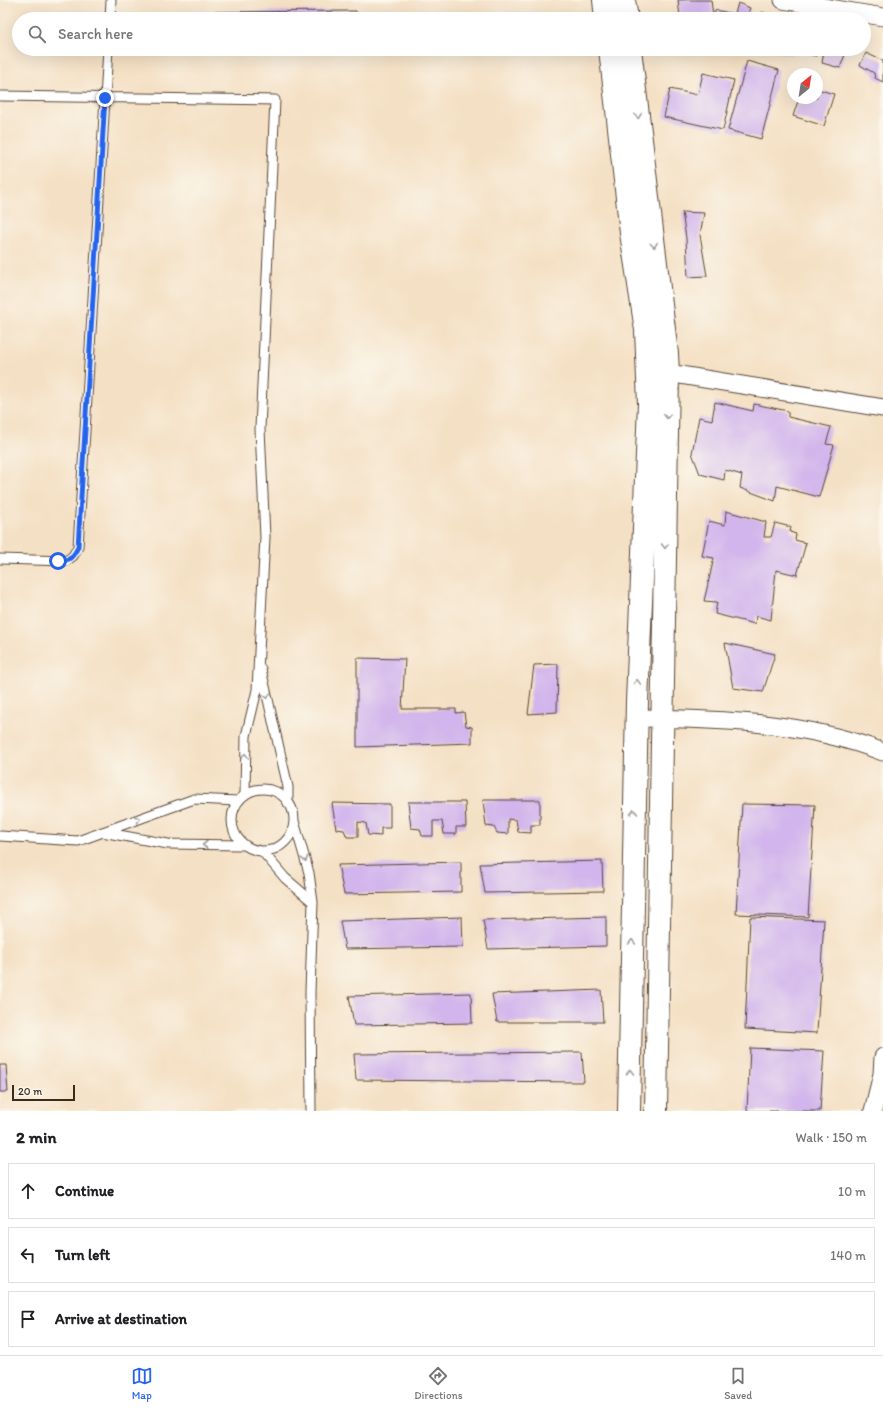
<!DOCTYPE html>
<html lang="en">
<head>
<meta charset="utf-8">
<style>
	body { margin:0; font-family:Itim,sans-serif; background:#f2f2f2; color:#202124 }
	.compass { position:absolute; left:787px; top:68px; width:36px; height:36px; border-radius:50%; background:#fff; box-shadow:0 4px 16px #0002; rotate:30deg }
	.scale { position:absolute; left:12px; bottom:10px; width:63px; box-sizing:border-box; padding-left:4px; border:2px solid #3b2a1e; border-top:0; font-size:11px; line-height:14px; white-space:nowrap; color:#3b2a1e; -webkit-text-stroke:3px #fbf7ec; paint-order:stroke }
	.stop { position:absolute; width:12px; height:12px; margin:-9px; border:3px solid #2563eb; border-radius:50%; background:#fff }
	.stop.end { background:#2563eb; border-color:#fff; box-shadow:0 1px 4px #0008 }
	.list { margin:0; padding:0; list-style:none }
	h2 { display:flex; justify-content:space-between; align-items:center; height:52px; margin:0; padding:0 16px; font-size:17px }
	h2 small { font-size:13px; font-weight:400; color:#757577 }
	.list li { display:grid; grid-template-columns:26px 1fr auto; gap:12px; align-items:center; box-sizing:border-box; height:56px; margin:0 8px 8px; padding:0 8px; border:1px solid #e0e0e0; border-radius:0px }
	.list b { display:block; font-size:15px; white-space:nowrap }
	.list em { font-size:13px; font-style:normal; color:#757577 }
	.icon { flex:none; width:22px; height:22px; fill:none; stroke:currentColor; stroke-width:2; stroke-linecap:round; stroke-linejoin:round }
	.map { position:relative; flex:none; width:883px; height:1111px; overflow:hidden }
	.search { position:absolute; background:#fff; box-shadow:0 4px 16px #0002; left:12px; right:12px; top:12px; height:44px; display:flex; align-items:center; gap:10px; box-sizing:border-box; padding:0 14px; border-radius:22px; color:#757577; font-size:15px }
	.sheet { height:244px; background:#fff }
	nav { display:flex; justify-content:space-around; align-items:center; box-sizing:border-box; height:56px; border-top:1px solid #e0e0e0; background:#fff; font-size:11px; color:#757577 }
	nav a { display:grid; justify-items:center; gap:2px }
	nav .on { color:#2563eb }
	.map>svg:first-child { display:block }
</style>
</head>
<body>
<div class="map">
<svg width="883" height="1111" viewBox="0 0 883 1111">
	<rect width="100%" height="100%" fill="#fbf7ec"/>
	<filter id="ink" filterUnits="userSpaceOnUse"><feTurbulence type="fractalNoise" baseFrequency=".025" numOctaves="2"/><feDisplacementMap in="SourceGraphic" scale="8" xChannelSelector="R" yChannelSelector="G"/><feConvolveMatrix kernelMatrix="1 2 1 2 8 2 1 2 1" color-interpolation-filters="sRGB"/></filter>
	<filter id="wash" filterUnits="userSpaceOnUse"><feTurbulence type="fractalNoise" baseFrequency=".012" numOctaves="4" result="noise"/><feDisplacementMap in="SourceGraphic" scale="16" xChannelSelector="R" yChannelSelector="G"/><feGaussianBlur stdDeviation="0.9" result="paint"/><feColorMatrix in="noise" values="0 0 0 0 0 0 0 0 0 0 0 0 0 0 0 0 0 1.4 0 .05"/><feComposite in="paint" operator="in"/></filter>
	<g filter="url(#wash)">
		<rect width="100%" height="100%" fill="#f4e0c4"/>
		<g id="blocks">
			<!-- building -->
			<path fill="#d1b5ec" d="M678 0H711L713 16 680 17Z
				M738 3 750 8 746 19H714L715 10 735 14Z
				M356 11 357 19H192L191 12Z
				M762 12 782 19H762Z
				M766 49H792L791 55Z
				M801 49H847L840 68 822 63 824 51H819L816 56 800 52Z
				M866 53 883 61V82L875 78 874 73 860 65Z
				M747 61 779 70 761 139 728 130Z
				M703 73 734 80 723 130 664 117 670 89 698 95Z
				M817 89 834 94 824 126 793 116 799 98H817Z
				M682 212 704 213 700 235 707 276 688 277 686 238Z
				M715 402 753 411 754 404 788 411V417L831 427 826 444 834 445 819 497 777 486 775 501 740 488 742 475 725 470 724 480 700 474 692 453 699 417 712 420Z
				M726 511 766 522 764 537H771L775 523 791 527 790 532 796 534 795 540 806 543 797 575 776 570 771 620 756 616 755 624 715 614 717 602 704 601 714 558 702 556 709 521 725 525Z
				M725 643 775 654 763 692 733 688Z
				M357 658 405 659 402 709H456V713L464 712 466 726 472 727V743L357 747Z
				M558 664 557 712 528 714 534 665Z
				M483 800H540V825H531V833L518 832 516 820 508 819V834L497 833 494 827 486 826Z
				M408 802H465L466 827H456V834H444L442 821H433V836H422L420 829 411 828Z
				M332 803 390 804V828H381V836L368 835 366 823 358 822V837H347L344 830 336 829Z
				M742 804 815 805 808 917 736 914Z
				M602 861 603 891 485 893 480 864Z
				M461 862V892L344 894 338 865Z
				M462 917 463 947 345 949 340 921Z
				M606 917V946L488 949 483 920Z
				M750 917 824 920 817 1033 745 1029Z
				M601 990 603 1022H497L492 994Z
				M471 993 472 1023 354 1025 349 996Z
				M750 1048 824 1051 820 1111H747Z
				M582 1052 584 1082 356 1080 354 1054Z
				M0 1065H6L8 1092H0Z"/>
		</g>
	</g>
	<g filter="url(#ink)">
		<use href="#blocks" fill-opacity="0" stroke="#574537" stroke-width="1"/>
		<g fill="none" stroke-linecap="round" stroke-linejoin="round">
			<defs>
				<path id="service" d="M110 19 111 0
					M0 96 275 100 260 429 265 537 257 690 246 736 245 795
					M0 559 66 561 73 556 78 547 108 49
					M261 669 288 787V803
					M232 820a31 31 0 1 1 62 0a31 31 0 1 1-62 0Z
					M294 821 309 873 313 902 310 992 311 1111
					M102 832 168 844 244 845
					M0 836 78 841 194 799 238 801
					M262 851 285 878 313 902"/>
				<path id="minor" d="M783 0 883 17
					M668 373 883 408
					M636 718C719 719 804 721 883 752
					M873 1111 882 1074 883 1057"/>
				<path id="secondary" d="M604 0 606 19
					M624 0 627 19
					M610 49 631 233 646 330 649 404 637 702 629 1111
					M630 49 667 354 668 373 656 1111"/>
			</defs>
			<!-- service casing -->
			<use href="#service" stroke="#574537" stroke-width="11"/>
			<!-- minor casing -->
			<use href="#minor" stroke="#574537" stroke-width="19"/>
			<!-- secondary casing -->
			<use href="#secondary" stroke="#574537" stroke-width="24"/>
			<!-- service -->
			<use href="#service" stroke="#fff" stroke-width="9"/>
			<!-- minor -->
			<use href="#minor" stroke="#fff" stroke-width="17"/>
			<!-- secondary -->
			<use href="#secondary" stroke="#fff" stroke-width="22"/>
		</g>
		<!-- one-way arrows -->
		<defs><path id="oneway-chevron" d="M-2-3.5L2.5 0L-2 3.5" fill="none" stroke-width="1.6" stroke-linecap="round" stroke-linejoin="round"/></defs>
		<g stroke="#a79f9a">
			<use href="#oneway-chevron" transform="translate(638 116) rotate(83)"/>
			<use href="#oneway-chevron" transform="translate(654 245) rotate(83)"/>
			<use href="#oneway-chevron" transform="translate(667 416) rotate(91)"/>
			<use href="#oneway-chevron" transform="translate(665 546) rotate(91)"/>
			<use href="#oneway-chevron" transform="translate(637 682) rotate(-88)"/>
			<use href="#oneway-chevron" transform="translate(267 696) rotate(77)"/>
			<use href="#oneway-chevron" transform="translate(245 756) rotate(-89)"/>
			<use href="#oneway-chevron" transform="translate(634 812) rotate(-89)"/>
			<use href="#oneway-chevron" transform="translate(138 819) rotate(-20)"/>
			<use href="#oneway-chevron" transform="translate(205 845) rotate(-180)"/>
			<use href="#oneway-chevron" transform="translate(305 859) rotate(74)"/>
			<use href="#oneway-chevron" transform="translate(632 942) rotate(-89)"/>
			<use href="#oneway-chevron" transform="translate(630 1072) rotate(-89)"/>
		</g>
	</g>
	<g fill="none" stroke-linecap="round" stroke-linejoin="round" filter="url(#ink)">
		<!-- route -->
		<path stroke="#2563eb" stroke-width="5" d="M58 561C70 561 73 557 78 547L105 98"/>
	</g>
</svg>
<svg class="compass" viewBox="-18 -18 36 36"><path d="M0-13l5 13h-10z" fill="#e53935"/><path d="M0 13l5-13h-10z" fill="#757577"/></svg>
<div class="scale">20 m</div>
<div class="stop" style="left:58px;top:561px"></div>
<div class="stop end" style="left:105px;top:98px"></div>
<div class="search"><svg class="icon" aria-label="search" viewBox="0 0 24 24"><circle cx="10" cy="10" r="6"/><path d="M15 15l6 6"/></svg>Search here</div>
</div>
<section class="sheet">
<h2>2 min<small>Walk · 150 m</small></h2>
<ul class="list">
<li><svg class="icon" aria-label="ahead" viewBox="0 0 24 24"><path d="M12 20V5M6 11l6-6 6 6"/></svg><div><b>Continue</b></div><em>10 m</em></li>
<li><svg class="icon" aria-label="left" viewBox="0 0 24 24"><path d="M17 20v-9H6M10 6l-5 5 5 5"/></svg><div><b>Turn left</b></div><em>140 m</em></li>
<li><svg class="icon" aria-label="arrive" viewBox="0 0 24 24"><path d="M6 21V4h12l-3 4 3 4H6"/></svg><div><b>Arrive at destination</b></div></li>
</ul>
</section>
<nav>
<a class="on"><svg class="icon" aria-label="map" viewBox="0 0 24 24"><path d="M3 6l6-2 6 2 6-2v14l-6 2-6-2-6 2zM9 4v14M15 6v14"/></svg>Map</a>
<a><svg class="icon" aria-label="directions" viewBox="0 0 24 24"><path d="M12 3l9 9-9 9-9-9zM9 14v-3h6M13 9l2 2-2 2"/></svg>Directions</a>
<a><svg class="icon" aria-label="saved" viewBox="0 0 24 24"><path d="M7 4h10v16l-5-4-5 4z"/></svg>Saved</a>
</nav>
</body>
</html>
